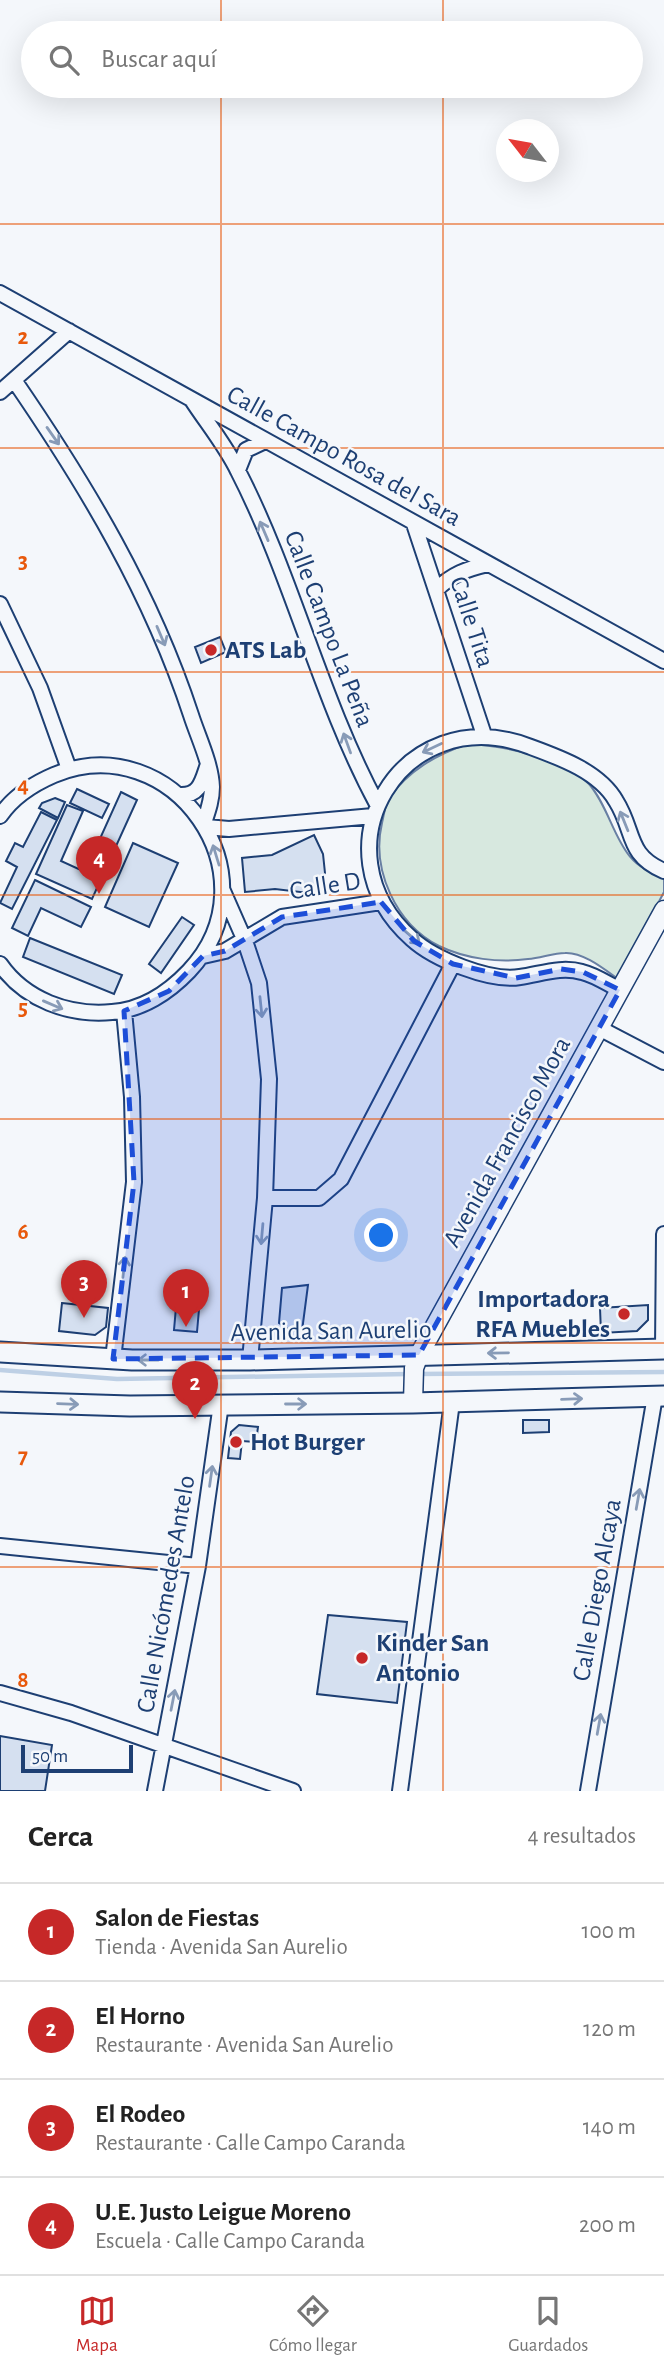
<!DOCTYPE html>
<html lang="es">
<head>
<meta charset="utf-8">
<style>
	body { margin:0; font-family:"Alegreya Sans",sans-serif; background:#f6f6f6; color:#222 }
	.compass { position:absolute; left:496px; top:119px; width:63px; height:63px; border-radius:50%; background:#fff; box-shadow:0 7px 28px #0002; rotate:301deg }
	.scale { position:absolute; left:21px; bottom:18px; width:112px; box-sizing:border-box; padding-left:7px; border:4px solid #1d3f73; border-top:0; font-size:19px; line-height:24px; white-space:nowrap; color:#1d3f73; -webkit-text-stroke:5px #f4f7fb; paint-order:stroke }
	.you { position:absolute; left:382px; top:1236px; width:24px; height:24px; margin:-18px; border:5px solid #fff; border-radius:50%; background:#1a73e8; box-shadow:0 0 0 10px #1a73e833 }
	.badge { display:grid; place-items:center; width:46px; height:46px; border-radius:50%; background:#c62828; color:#fff; font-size:23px; font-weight:700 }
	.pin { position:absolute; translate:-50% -58px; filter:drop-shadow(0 2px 4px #0008) }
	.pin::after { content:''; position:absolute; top:37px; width:24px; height:21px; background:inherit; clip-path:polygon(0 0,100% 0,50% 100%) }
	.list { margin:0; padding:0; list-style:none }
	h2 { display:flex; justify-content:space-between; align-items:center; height:91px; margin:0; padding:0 28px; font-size:30px }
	h2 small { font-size:23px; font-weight:400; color:#767676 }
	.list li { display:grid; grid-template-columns:46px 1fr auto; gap:21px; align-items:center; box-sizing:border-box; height:98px; padding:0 28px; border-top:2px solid #e0e0e0 }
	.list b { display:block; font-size:26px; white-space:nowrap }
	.list p { margin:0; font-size:23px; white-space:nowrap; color:#767676 }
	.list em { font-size:23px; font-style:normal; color:#767676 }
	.icon { flex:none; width:38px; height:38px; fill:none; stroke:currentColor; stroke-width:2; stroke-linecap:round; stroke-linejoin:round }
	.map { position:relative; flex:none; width:664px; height:1791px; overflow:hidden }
	.search { position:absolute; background:#fff; box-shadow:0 7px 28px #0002; left:21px; right:21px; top:21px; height:77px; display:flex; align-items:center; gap:18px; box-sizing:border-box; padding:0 24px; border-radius:38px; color:#767676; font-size:26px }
	.sheet { height:483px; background:#fff }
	nav { display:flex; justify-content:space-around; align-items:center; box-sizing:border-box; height:98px; border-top:2px solid #e0e0e0; background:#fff; font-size:19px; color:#767676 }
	nav a { display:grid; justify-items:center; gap:4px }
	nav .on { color:#c62828 }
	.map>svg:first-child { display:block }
</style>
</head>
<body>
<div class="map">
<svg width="664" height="1791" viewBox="0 0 664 1791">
	<rect width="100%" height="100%" fill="#f4f7fb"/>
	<!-- green -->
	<path fill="#d7e8df" stroke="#687fa3" stroke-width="2" d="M467 744C500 745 565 758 589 784 616 815 616 869 664 875V892L618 979C604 969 583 952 565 953 553 953 541 958 528 959 499 963 466 959 439 946 396 924 371 870 382 823 384 815 385 805 389 798 409 770 436 755 467 744Z"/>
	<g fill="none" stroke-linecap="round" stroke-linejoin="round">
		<!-- stream -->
		<path stroke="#bed0e5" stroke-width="4.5" d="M0 1370 117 1379 408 1374
			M417 1374 664 1372"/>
	</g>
	<!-- building -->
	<path fill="#d5e0f0" stroke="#1d3f73" stroke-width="2" d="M220 637 226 652 201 663 195 647Z
		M77 789 109 804 102 818 70 803Z
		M121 792 137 800 92 899 36 874 67 805 83 811 61 861 85 872Z
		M55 798 65 802 58 818 39 808 42 803Z
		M41 812 57 820 12 909 0 903 17 867 6 861 15 843 23 847Z
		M314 835 323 854 325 873 317 894 275 889 245 892 242 858 272 855Z
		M133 843 178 863 149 927 105 907Z
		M35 880 91 907 81 927 41 908 28 936 12 928Z
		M182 917 194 925 161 973 149 964Z
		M30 938 122 975 114 994 23 957Z
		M308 1285 302 1331 290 1330 279 1323 282 1288Z
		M177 1296 200 1298 197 1332 174 1330Z
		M62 1303 108 1308 106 1327 95 1335 59 1331Z
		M648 1305V1320L637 1331 601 1333 600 1308Z
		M523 1420H549V1432L523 1433Z
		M239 1425 258 1427 256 1442 242 1441 240 1459 228 1458 231 1432Z
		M328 1615 407 1622 397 1703 317 1694Z
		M0 1736 52 1745 45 1791H0Z"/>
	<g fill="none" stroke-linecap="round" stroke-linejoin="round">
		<defs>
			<path id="minor" d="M0 293 664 661
				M14 380C86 485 151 593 191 715 198 737 211 763 212 787 212 800 208 811 204 823
				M0 392 69 331
				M192 400C207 423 226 446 238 471 293 578 320 698 377 804
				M238 470 246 450 265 441
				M414 524 484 735
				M436 590C452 574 467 569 488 564
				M0 604 40 688 69 769
				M180 795C199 796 202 782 207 767
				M0 816C13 797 33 784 54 775 173 726 278 877 189 971 169 992 142 1010 112 1012 69 1016 25 1000 0 964
				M206 827 229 829 373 816
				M223 891 245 941 259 983 269 1079 265 1198 250 1360
				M203 956 225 951 282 917 381 902
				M620 990C608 984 595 975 582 972 561 966 541 974 520 977 490 982 434 959 412 939 312 850 402 699 528 746 558 757 599 771 616 801 635 831 626 855 664 871
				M599 1028 664 1062
				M265 1198H319L341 1179 453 964
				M663 1349 664 1234
				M113 1359 134 1182 132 1097 124 1011
				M0 1546 198 1566
				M0 1693 71 1713 293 1791
				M155 1791 198 1566 221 1404
				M400 1791 452 1402
				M588 1791 655 1396"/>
			<path id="tertiary" d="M413 1403 414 1368 419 1355 664 910"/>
			<path id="secondary" d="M0 1352 132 1360H250L664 1349
				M0 1402 130 1406 413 1403 664 1396"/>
		</defs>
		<!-- minor casing -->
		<use href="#minor" stroke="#1d3f73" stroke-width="18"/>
		<!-- tertiary casing -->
		<use href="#tertiary" stroke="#1d3f73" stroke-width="21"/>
		<!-- secondary casing -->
		<use href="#secondary" stroke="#1d3f73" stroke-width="23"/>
		<!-- minor -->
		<use href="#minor" stroke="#f4f7fb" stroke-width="14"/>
		<!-- tertiary -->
		<use href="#tertiary" stroke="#f4f7fb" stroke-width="18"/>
		<!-- secondary -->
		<use href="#secondary" stroke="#f4f7fb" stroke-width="19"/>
	</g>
	<!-- one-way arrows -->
	<defs><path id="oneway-shaft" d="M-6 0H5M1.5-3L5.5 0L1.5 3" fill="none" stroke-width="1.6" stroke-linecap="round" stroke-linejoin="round" transform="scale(1.75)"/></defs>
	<g stroke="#889bb7">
		<use href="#oneway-shaft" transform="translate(53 436) rotate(55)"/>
		<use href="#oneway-shaft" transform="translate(264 531) rotate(-113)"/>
		<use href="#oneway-shaft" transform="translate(161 636) rotate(67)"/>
		<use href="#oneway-shaft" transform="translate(347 743) rotate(-110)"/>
		<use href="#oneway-shaft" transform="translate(432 748) rotate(155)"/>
		<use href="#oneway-shaft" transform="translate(624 821) rotate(-112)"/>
		<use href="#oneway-shaft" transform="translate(216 855) rotate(-107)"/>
		<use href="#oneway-shaft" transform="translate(412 937) rotate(41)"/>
		<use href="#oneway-shaft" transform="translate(53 1005) rotate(23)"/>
		<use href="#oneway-shaft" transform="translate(261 1007) rotate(84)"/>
		<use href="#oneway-shaft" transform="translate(262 1234) rotate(95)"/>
		<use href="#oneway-shaft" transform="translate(124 1267) rotate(-84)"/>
		<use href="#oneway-shaft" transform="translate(498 1353) rotate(179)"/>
		<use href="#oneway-shaft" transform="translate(148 1360) rotate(180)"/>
		<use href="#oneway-shaft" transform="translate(572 1399) rotate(-2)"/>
		<use href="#oneway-shaft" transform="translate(68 1404) rotate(2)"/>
		<use href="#oneway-shaft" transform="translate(296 1404)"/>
		<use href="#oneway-shaft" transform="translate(211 1476) rotate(-82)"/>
		<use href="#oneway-shaft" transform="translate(638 1499) rotate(-80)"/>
		<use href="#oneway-shaft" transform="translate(173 1700) rotate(-79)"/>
		<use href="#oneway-shaft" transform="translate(599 1724) rotate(-80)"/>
	</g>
	<!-- marked area -->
	<path fill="#1d4ed8" fill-opacity="0.2" stroke="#1d4ed8" stroke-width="5" stroke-dasharray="14 9" stroke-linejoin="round" d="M381 902 414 941 453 964 516 978 561 969 583 972 620 990 419 1355 113 1359 134 1182 124 1011 169 991 203 956 225 951 282 917Z"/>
	<!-- grid -->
	<path fill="none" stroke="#e8590c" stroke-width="2" stroke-opacity="0.55" d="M221 0V33M443 0V33M221 86V1791M443 86V1791M0 224H664M0 448H664M0 672H664M0 895H664M0 1119H664M0 1343H664M0 1567H664"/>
	<!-- markers -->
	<g fill="#c62828" stroke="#f4f7fb" stroke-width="2.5">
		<circle cx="211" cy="650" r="7"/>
		<circle cx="624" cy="1314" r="7"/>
		<circle cx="236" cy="1442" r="7"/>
		<circle cx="362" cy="1658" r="7"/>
	</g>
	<g text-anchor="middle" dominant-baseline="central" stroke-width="5" stroke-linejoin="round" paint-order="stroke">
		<!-- street labels -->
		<g font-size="26" fill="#1d3f73" stroke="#f4f7fb">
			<text transform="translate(344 456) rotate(29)">Calle Campo Rosa del Sara</text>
			<text transform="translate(472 622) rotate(72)">Calle Tita</text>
			<text transform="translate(329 629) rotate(69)">Calle Campo La Peña</text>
			<text transform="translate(325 886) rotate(-9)">Calle D</text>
			<text transform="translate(507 1142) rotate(-61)">Avenida Francisco Mora</text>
			<text transform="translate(331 1331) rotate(-1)">Avenida San Aurelio</text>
			<text transform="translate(597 1590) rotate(-80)">Calle Diego Alcaya</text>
			<text transform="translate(166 1594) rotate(-80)">Calle Nicómedes Antelo</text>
		</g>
		<!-- poi labels -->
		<g font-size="26" font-weight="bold" fill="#1d3f73" stroke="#f4f7fb" text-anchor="start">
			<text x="225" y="650">ATS Lab</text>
			<text x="610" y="1299" text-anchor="end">Importadora<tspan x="610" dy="30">RFA Muebles</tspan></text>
			<text x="250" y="1442">Hot Burger</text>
			<text x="376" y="1643">Kinder San<tspan x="376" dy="30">Antonio</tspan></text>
		</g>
	</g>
	<g font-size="23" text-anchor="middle" font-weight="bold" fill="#e8590c" stroke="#f4f7fb" stroke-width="5" stroke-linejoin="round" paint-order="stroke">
		<text x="23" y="344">2</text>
		<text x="23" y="568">3</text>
		<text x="23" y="792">4</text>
		<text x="23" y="1015">5</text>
		<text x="23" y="1239">6</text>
		<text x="23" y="1463">7</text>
		<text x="23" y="1687">8</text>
	</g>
</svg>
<svg class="compass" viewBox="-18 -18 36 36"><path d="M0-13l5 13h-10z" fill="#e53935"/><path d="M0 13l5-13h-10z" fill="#767676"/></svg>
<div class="scale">50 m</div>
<div class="you"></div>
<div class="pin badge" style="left:186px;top:1327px">1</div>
<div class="pin badge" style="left:195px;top:1419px">2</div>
<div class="pin badge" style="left:84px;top:1318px">3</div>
<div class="pin badge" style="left:99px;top:894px">4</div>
<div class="search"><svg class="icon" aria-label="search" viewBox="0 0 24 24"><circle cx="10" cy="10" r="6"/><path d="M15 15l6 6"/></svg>Buscar aquí</div>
</div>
<section class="sheet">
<h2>Cerca<small>4 resultados</small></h2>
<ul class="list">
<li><span class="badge">1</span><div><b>Salon de Fiestas</b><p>Tienda · Avenida San Aurelio</p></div><em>100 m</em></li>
<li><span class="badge">2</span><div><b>El Horno</b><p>Restaurante · Avenida San Aurelio</p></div><em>120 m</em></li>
<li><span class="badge">3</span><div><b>El Rodeo</b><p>Restaurante · Calle Campo Caranda</p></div><em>140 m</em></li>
<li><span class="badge">4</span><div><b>U.E. Justo Leigue Moreno</b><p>Escuela · Calle Campo Caranda</p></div><em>200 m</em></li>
</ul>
</section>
<nav>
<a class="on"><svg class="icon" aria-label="map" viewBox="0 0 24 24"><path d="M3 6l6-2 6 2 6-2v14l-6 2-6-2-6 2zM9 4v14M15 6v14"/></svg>Mapa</a>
<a><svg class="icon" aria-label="directions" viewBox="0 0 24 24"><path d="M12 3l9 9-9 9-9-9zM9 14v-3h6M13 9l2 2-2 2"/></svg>Cómo llegar</a>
<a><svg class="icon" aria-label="saved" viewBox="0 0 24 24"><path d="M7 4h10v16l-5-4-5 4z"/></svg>Guardados</a>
</nav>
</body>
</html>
